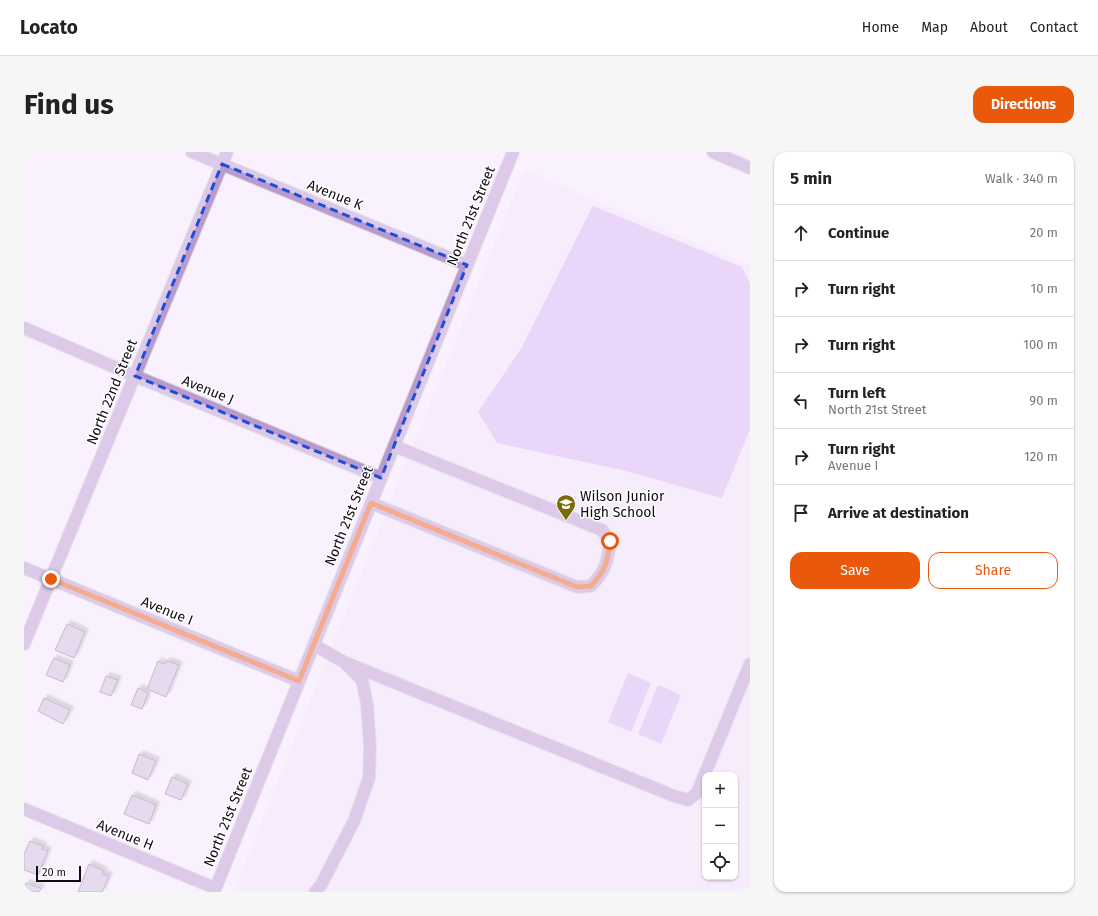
<!DOCTYPE html>
<html lang="en">
<head>
<meta charset="utf-8">
<style>
	body { margin:0; font-family:"Fira Sans",sans-serif; background:#f6f6f6; color:#222 }
	.controls { position:absolute; right:12px; bottom:12px; display:grid; overflow:hidden; border-radius:8px; box-shadow:0 1px 3px #0004 }
	.controls button { width:36px; height:36px; display:grid; place-items:center; padding:0; border:0; border-bottom:1px solid #e0e0e0; background:#fff; color:#222; font:20px sans-serif }
	.scale { position:absolute; left:12px; bottom:10px; width:45px; box-sizing:border-box; padding-left:4px; border:2px solid #110b15; border-top:0; font-size:11px; line-height:14px; white-space:nowrap; color:#110b15; -webkit-text-stroke:3px #fff; paint-order:stroke }
	.stop { position:absolute; width:12px; height:12px; margin:-9px; border:3px solid #ea580c; border-radius:50%; background:#fff }
	.stop.end { background:#ea580c; border-color:#fff; box-shadow:0 1px 4px #0008 }
	.list { margin:0; padding:0; list-style:none }
	h2 { display:flex; justify-content:space-between; align-items:center; height:52px; margin:0; padding:0 16px; font-size:17px }
	h2 small { font-size:13px; font-weight:400; color:#767676 }
	.list li { display:grid; grid-template-columns:26px 1fr auto; gap:12px; align-items:center; box-sizing:border-box; height:56px; padding:0 16px; border-top:1px solid #e0e0e0 }
	.list b { display:block; font-size:15px; white-space:nowrap }
	.list p { margin:0; font-size:13px; white-space:nowrap; color:#767676 }
	.list em { font-size:13px; font-style:normal; color:#767676 }
	.actions { display:flex; gap:8px; padding:12px 16px }
	.actions a { flex:1; padding:9px 0; border:1px solid #ea580c; border-radius:12px; text-align:center; font-size:14px; color:#ea580c }
	.actions .main { background:#ea580c; color:#fff }
	.icon { flex:none; width:22px; height:22px; fill:none; stroke:currentColor; stroke-width:2; stroke-linecap:round; stroke-linejoin:round }
	.map { position:relative; flex:none; width:726px; height:740px; overflow:hidden; border-radius:12px }
	header { display:flex; align-items:center; gap:24px; box-sizing:border-box; height:56px; padding:0 20px; background:#fff; border-bottom:1px solid #e0e0e0 }
	header strong { font-size:19px }
	nav { display:flex; gap:22px; margin-inline-start:auto; font-size:14px }
	.intro { display:flex; align-items:center; justify-content:space-between; box-sizing:border-box; height:96px; padding:0 24px }
	h1 { margin:0; font-size:28px }
	.button { padding:10px 18px; border-radius:12px; background:#ea580c; color:#fff; font-size:14px; font-weight:700 }
	main { display:flex; gap:24px; padding:0 24px }
	aside { flex:1; background:#fff; border-radius:12px; box-shadow:0 1px 3px #0004 }
	.map>svg:first-child { display:block }
</style>
</head>
<body>
<header>
<strong>Locato</strong>
<nav><a>Home</a><a>Map</a><a>About</a><a>Contact</a></nav>
</header>
<div class="intro"><h1>Find us</h1><a class="button">Directions</a></div>
<main>
<div class="map">
<svg width="726" height="740" viewBox="0 0 726 740">
	<defs>
		<filter id="shadow"><feDropShadow dx="3.5" dy="-3.5" stdDeviation="1" flood-color="#0004"/></filter>
	</defs>
	<rect width="100%" height="100%" fill="#f9f2fe"/>
	<!-- built -->
	<path fill="#f1e5fb" fill-rule="evenodd" d="M500 18 726 114V740H209ZM681 623H711V725H681Z"/>
	<!-- green -->
	<path fill="#d8b4f3" d="M569 54 718 115 726 132V277L698 346 598 318 473 291 454 260 497 197Z
		M604 521 627 531 607 580 584 570Z
		M634 533 657 543 637 592 614 582Z"/>
	<!-- building -->
	<path fill="#cfbfdc" stroke="#857691" filter="url(#shadow)" d="M43 472 61 480 50 506 31 498Z
		M30 506 46 513 39 530 22 523Z
		M134 509 141 512 143 509 155 513 142 545 123 537Z
		M82 524 94 528 87 544 76 540Z
		M114 536 124 541 118 557 107 553Z
		M20 546 46 558 39 572 14 559Z
		M115 602 132 609 124 628 108 621Z
		M148 625 164 632 157 648 141 642Z
		M108 643 132 653 125 672 100 662Z
		M6 689 19 694 18 697 24 699 14 723 0 718V702Z
		M65 712 80 719 78 722 85 724 78 740H54Z
		M2 731 17 736 15 740H0V737Z"/>
	<g fill="none" stroke-linecap="round" stroke-linejoin="round">
		<defs>
			<path id="minor" d="M168 0 443 113
				M689 0 726 16
				M0 176 111 224 357 326
				M347 351 553 435 567 434C581 419 584 410 586 389L578 378 370 294
				M0 416 275 529
				M0 492 203 0
				M290 493 320 510 338 528 343 552 346 595 345 626 330 669 297 733 291 740
				M320 510 650 644 664 648 673 641 726 512
				M0 657 191 736
				M190 740 489 0"/>
		</defs>
		<!-- minor casing -->
		<use href="#minor" stroke="#d4cdd9" stroke-width="14"/>
		<!-- minor -->
		<use href="#minor" stroke="#b89acf" stroke-width="12"/>
	</g>
	<g fill="none" stroke-linecap="round" stroke-linejoin="round">
		<!-- route -->
		<path stroke="#ea580c" stroke-width="5" d="M27 427 275 529 347 351 553 435 567 434C581 419 584 410 586 389"/>
	</g>
	<!-- marked area -->
	<path d="M0 0H726V740H0ZM198 12 443 113 357 326 111 224Z" fill="#f9f2fe" fill-opacity=".55" fill-rule="evenodd"/>
	<path fill="none" stroke="#1d4ed8" stroke-width="3" stroke-dasharray="8 5" stroke-linejoin="round" d="M198 12 443 113 357 326 111 224Z"/>
	<!-- icons -->
	<defs>
		<symbol id="school-pin" viewBox="-11 -11 22 30"><path d="M0 17L-7.5 6A9.5 9.5 0 1 1 7.5 6Z" fill="#7a6b05" stroke="#fff"/><path d="M0-5L7-2L0 1L-7-2ZM-4 1L0 2.5L4 1V4Q0 6-4 4Z" fill="#fff"/></symbol>
	</defs>
	<g fill-rule="evenodd">
		<use href="#school-pin" x="531" y="341" width="22" height="30"/>
	</g>
	<g text-anchor="middle" dominant-baseline="central" stroke-width="3" stroke-linejoin="round" paint-order="stroke">
		<!-- street labels -->
		<g font-size="14" fill="#110b15" stroke="#fff">
			<text transform="translate(311 43) rotate(22)">Avenue K</text>
			<text transform="translate(447 64) rotate(-68)">North 21st Street</text>
			<text transform="translate(184 238) rotate(22)">Avenue J</text>
			<text transform="translate(88 240) rotate(-68)">North 22nd Street</text>
			<text transform="translate(325 364) rotate(-68)">North 21st Street</text>
			<text transform="translate(143 459) rotate(22)">Avenue I</text>
			<text transform="translate(204 665) rotate(-68)">North 21st Street</text>
			<text transform="translate(101 683) rotate(22)">Avenue H</text>
		</g>
		<!-- poi labels -->
		<g font-size="14" fill="#110b15" stroke="#fff" text-anchor="start">
			<text x="556" y="344">Wilson Junior<tspan x="556" dy="16">High School</tspan></text>
		</g>
	</g>
</svg>
<div class="controls">
<button>+</button>
<button>−</button>
<button><svg class="icon" aria-label="locate" viewBox="0 0 24 24"><circle cx="12" cy="12" r="6"/><path d="M12 2v4M12 18v4M2 12h4M18 12h4"/></svg></button>
</div>
<div class="scale">20 m</div>
<div class="stop" style="left:586px;top:389px"></div>
<div class="stop end" style="left:27px;top:427px"></div>
</div>
<aside>
<h2>5 min<small>Walk · 340 m</small></h2>
<ul class="list">
<li><svg class="icon" aria-label="ahead" viewBox="0 0 24 24"><path d="M12 20V5M6 11l6-6 6 6"/></svg><div><b>Continue</b></div><em>20 m</em></li>
<li><svg class="icon" aria-label="right" viewBox="0 0 24 24"><path d="M7 20v-9h11M14 6l5 5-5 5"/></svg><div><b>Turn right</b></div><em>10 m</em></li>
<li><svg class="icon" aria-label="right" viewBox="0 0 24 24"><path d="M7 20v-9h11M14 6l5 5-5 5"/></svg><div><b>Turn right</b></div><em>100 m</em></li>
<li><svg class="icon" aria-label="left" viewBox="0 0 24 24"><path d="M17 20v-9H6M10 6l-5 5 5 5"/></svg><div><b>Turn left</b><p>North 21st Street</p></div><em>90 m</em></li>
<li><svg class="icon" aria-label="right" viewBox="0 0 24 24"><path d="M7 20v-9h11M14 6l5 5-5 5"/></svg><div><b>Turn right</b><p>Avenue I</p></div><em>120 m</em></li>
<li><svg class="icon" aria-label="arrive" viewBox="0 0 24 24"><path d="M6 21V4h12l-3 4 3 4H6"/></svg><div><b>Arrive at destination</b></div></li>
</ul>
<div class="actions"><a class="main">Save</a><a>Share</a></div>
</aside>
</main>
</body>
</html>
